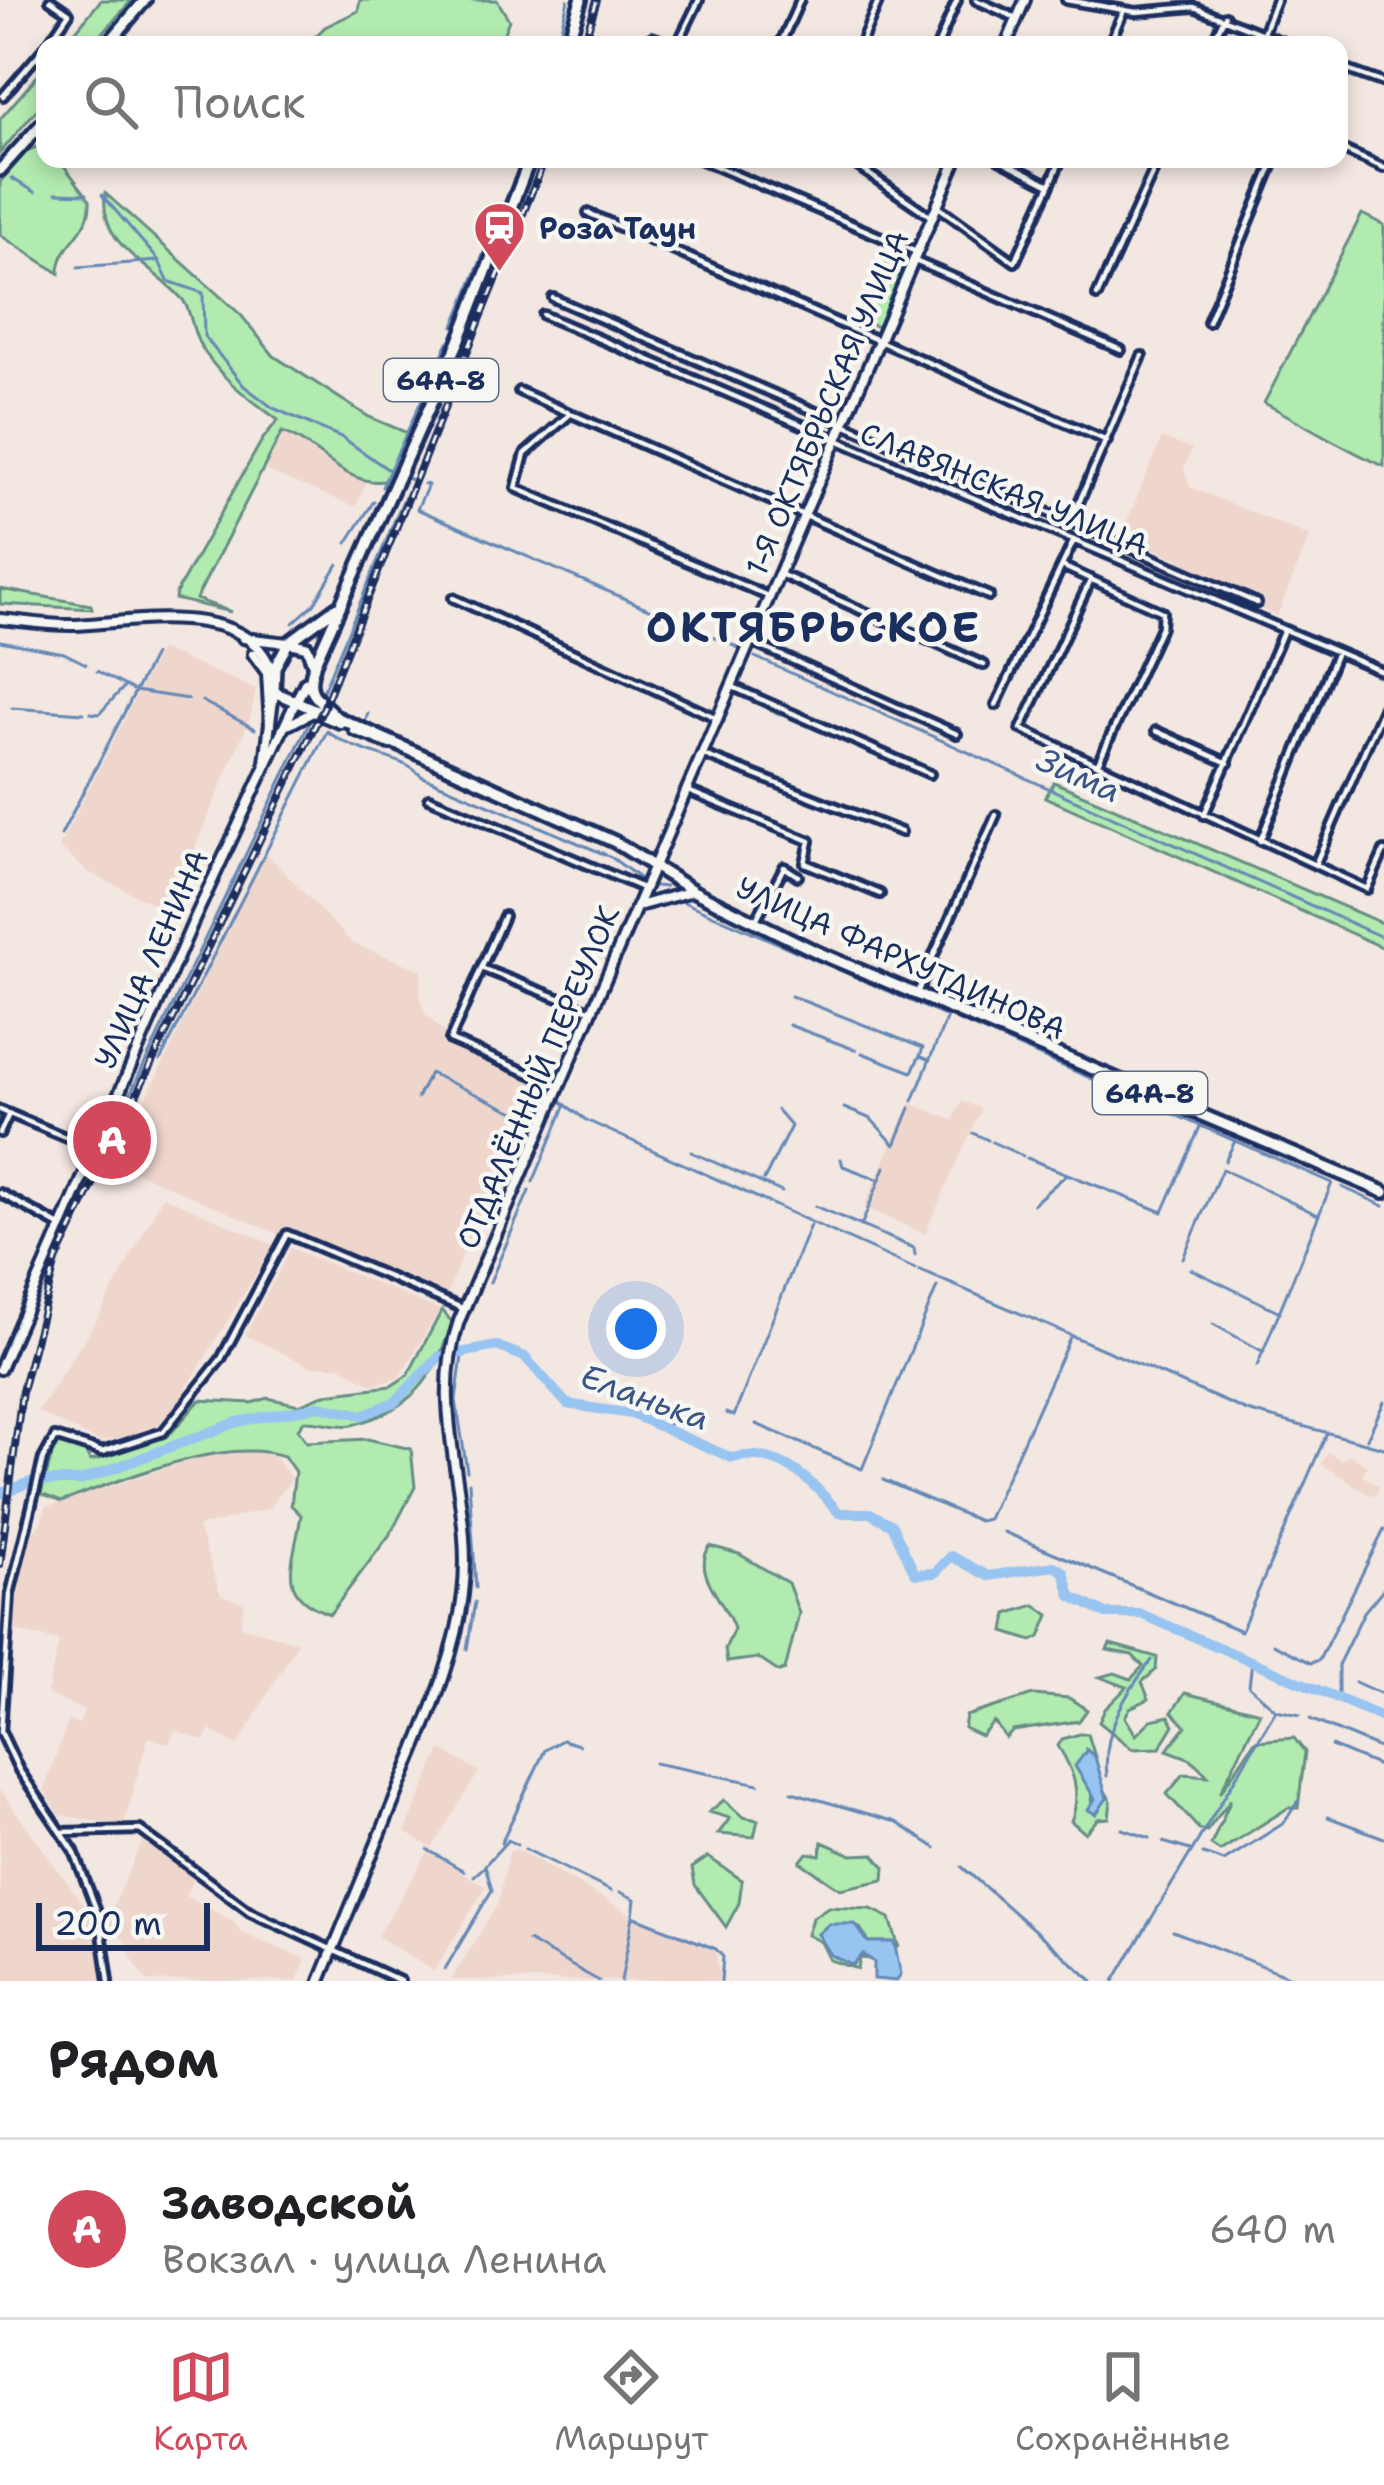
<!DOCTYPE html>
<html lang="ru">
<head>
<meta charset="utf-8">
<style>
	body { margin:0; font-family:"Shantell Sans",sans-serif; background:#f6f6f6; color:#202124 }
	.scale { position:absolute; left:36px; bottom:30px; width:174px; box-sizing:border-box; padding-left:12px; border:6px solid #1b2f5e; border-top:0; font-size:33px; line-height:42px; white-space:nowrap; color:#1b2f5e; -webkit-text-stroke:9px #f6f6f2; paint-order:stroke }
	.you { position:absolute; left:636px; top:1329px; width:42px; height:42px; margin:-30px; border:9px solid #fff; border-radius:50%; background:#1a73e8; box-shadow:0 0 0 18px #1a73e833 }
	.badge { display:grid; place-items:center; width:78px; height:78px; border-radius:50%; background:#d1495b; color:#fff; font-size:39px; font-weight:700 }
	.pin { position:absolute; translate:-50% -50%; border:6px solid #fff; box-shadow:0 3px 12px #0006 }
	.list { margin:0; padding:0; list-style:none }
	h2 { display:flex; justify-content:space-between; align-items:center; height:156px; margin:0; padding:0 48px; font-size:51px }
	h2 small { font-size:39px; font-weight:400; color:#757577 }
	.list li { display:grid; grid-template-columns:78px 1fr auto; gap:36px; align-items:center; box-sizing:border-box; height:180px; padding:0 48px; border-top:3px solid #e0e0e0 }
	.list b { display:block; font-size:45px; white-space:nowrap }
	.list p { margin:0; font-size:39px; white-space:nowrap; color:#757577 }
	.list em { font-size:39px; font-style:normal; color:#757577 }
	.icon { flex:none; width:66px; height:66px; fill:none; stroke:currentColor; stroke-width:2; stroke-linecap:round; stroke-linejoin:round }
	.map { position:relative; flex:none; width:1384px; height:1981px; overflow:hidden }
	.search { position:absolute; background:#fff; box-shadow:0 6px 18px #0003; left:36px; right:36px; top:36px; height:132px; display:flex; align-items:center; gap:30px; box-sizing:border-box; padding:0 42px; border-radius:24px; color:#757577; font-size:45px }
	.sheet { height:336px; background:#fff }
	nav { display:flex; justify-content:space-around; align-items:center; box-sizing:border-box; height:168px; border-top:3px solid #e0e0e0; background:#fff; font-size:33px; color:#757577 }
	nav a { display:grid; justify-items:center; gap:6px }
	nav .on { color:#d1495b }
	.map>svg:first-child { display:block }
</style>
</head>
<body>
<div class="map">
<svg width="1384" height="1981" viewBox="0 0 1384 1981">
	<rect width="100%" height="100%" fill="#f3e7e1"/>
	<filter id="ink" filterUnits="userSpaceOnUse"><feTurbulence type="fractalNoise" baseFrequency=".00833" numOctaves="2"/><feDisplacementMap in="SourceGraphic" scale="24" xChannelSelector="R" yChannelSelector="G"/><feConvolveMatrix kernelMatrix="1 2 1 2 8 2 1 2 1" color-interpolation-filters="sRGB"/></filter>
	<g filter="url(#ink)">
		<!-- built -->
		<path fill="#efd6cd" d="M286 431 324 461 367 480 356 507 264 470Z
			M1162 438 1192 449 1184 468 1190 487 1310 536 1277 616 1174 572 1178 559 1121 535Z
			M160 649 256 689 250 718 168 911 88 872 59 847Z
			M265 852 353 944 422 970 420 998 425 1014 446 1034 442 1044 533 1082 447 1293 296 1235 285 1237 115 1163Z
			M962 1101 981 1109 925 1234 864 1207 910 1103 953 1120Z
			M163 1196 274 1245 167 1420 137 1435 100 1442 37 1412 98 1318Z
			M291 1248 440 1310 399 1378 373 1385 339 1366H309L245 1335Z
			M269 1450 292 1479 268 1509 198 1527 221 1595 245 1603 240 1626 298 1642 238 1745 210 1730 205 1741 175 1730 169 1744 148 1737 123 1826 60 1815 44 1790 68 1721 79 1724 84 1711 47 1694 59 1641 10 1630 31 1533 41 1523 46 1507 200 1457Z
			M1328 1452 1342 1461 1348 1454 1367 1466 1362 1475 1380 1487 1373 1497 1321 1464Z
			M441 1749 479 1772 432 1848 405 1832Z
			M0 1790 86 1908 98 1942 102 1981H0Z
			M142 1842 195 1875 185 1896 234 1922 241 1933 306 1959 297 1981H147L126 1949 128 1945 106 1922Z
			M517 1849 636 1917 715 1948 720 1981 451 1980 498 1903 509 1852Z
			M428 1852 486 1887 434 1971 377 1936Z"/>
		<!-- green -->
		<path fill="#b2ebaf" stroke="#668d86" stroke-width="3" d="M101 0H132L92 45H64Z
			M360 0H497L509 20 499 45H307L325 27 358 11Z
			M45 67V100L0 153V119Z
			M40 146 45 159H59L90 200C92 234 59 242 59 273L0 235V182L28 150Z
			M105 193 241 315 274 356 369 417 410 434 389 480C348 491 315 442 282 432L196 599 231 612 175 599 176 593 262 440 278 420C246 396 219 378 199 343 192 330 191 310 183 300 151 263 99 248 105 193Z
			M1362 214 1384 225V466C1341 448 1306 424 1264 403Z
			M893 247 909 254 878 327 862 320Z
			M0 589 91 605 92 609 0 604Z
			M1054 782 1384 924V948L1045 797Z
			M442 1310 452 1322C435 1380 412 1409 352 1425 338 1428 319 1420 304 1421L298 1429 307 1442 368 1439 411 1449 415 1487 391 1533 330 1614C273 1594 294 1565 301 1515L291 1505 295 1472 284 1456C224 1436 120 1480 61 1502L41 1494 55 1444 84 1449 90 1461 98 1459 172 1432 200 1400 252 1403 268 1398 299 1405 326 1394 391 1386 408 1375Z
			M710 1546 739 1554 788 1583 799 1613 785 1670 779 1672 758 1658 727 1662 725 1649 734 1629C727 1603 690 1573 710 1546Z
			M1035 1605 1049 1615 1040 1637 1032 1641 1004 1632 1007 1614Z
			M1110 1644 1157 1657 1156 1670 1142 1682 1149 1699 1130 1708 1125 1717 1136 1735 1151 1720 1169 1716 1174 1725 1160 1748 1132 1749 1099 1722 1105 1709 1127 1687 1100 1677 1115 1673 1131 1679 1143 1666 1132 1655 1107 1650Z
			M1185 1693 1260 1712 1220 1793 1255 1741 1294 1738 1305 1752 1298 1808H1288L1220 1851 1211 1845 1231 1799 1207 1831 1200 1830 1167 1794 1184 1774 1208 1776 1191 1759 1167 1750 1186 1726 1172 1712Z
			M1033 1695 1069 1698 1087 1710 1079 1721 1013 1731 1006 1738 994 1722 981 1736 964 1728 966 1716Z
			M1080 1734H1088L1095 1757 1086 1750 1093 1806 1107 1798 1104 1789 1111 1801 1109 1818 1098 1819 1085 1833 1071 1821C1082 1793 1073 1769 1058 1746L1062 1739Z
			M724 1800 743 1817 758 1820 754 1837 718 1834 730 1818 709 1812Z
			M822 1842 852 1855 874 1854 885 1867 884 1880 840 1889 800 1862 807 1853 820 1855Z
			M708 1857 742 1880 739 1903 726 1927 695 1885 692 1868Z
			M828 1907 871 1909 890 1918 899 1948 893 1942H869L860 1928 829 1924 818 1934 827 1944 871 1959 860 1958 858 1969 830 1960 821 1942 807 1935 812 1918Z"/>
		<!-- water -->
		<path fill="#97c4f1" stroke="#6588b6" stroke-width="3" d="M1087 1750 1095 1757 1107 1798 1096 1814 1088 1810 1095 1799 1075 1766Z
			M829 1924H855L868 1942H894L901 1974 896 1981 874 1979V1962L863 1954 853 1965 831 1955 818 1934Z"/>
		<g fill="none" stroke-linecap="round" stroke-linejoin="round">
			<!-- stream -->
			<path stroke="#6588b6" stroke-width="3" d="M557 45 568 0
				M518 166 521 159
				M11 178 35 192
				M56 193 87 194
				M102 195 159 261 168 281 203 293 204 336 244 386 273 408 343 438 393 473
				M78 267 158 261
				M454 326 514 179
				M406 478 412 480
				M424 484 428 485 417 509 739 648
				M382 487 448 342
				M347 543 374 501
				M293 623 314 604 338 564
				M0 641 64 653 86 664
				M755 657 1384 938
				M97 671 135 691 188 699
				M321 696 404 498
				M202 701 255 729
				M12 708 84 713
				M91 713 99 714 125 686
				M364 725 368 713
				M61 835 154 655
				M655 886 665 887
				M648 909 681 901 947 1017 913 1101
				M791 996 923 1048 920 1056 929 1060
				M957 1020 1332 1183 1257 1366
				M789 1025 856 1050
				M862 1053 912 1072 919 1057
				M160 1061 327 731C357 755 404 756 421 776L611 857 639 878
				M417 1098 430 1073 521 1115
				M559 1100 586 1120 915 1269
				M844 1108 871 1119 895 1145 910 1108
				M119 1117 310 721
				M529 1119 533 1121 544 1095 549 1096
				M973 1133 988 1140
				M992 1142 1023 1156
				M691 1152 782 1192
				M1027 1158 1163 1212 1200 1127
				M841 1159 843 1166 880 1180
				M1225 1161 1235 1141
				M764 1180 791 1126 777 1110
				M533 1182 565 1107
				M1342 1187 1384 1206
				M1033 1204 1066 1175
				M815 1206 914 1248 915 1255
				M861 1226 885 1167
				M1183 1258 1222 1169 1318 1215
				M1191 1269 1280 1312
				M919 1270 1247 1411 1384 1448
				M490 1282 529 1191
				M1213 1324 1264 1352
				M462 1356 456 1400 467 1471
				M726 1413 734 1416 810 1225
				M756 1424 862 1469 937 1287
				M664 1428 686 1410
				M1367 1439 1384 1402
				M883 1480 979 1521 988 1519 1071 1335
				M469 1482 476 1588
				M1004 1532 1241 1631 1326 1435
				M1273 1644 1311 1663 1319 1660 1384 1530
				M467 1649 475 1602
				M1252 1661 1249 1686 1276 1710 1300 1715
				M1355 1682 1384 1695
				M1338 1698V1665L1364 1612 1384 1588
				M1310 1719 1384 1750
				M1331 1746 1384 1768
				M654 1763 759 1784
				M1107 1776C1102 1731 1125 1694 1152 1660
				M792 1792 896 1822 936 1848
				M1328 1817 1384 1838
				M1122 1829 1150 1838
				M1163 1842 1190 1850
				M501 1843 545 1750 562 1740 579 1745
				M525 1849 611 1891
				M428 1850 464 1871
				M1203 1854 1224 1861 1284 1823 1298 1801
				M962 1867 1093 1981
				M474 1876 484 1867
				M620 1892 635 1899 633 1916
				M1173 1931 1301 1981
				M528 1941 599 1981
				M445 1969 492 1890 485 1865 508 1840 517 1845
				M621 1981 633 1916 716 1949 723 1957 721 1981
				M1114 1981 1276 1710"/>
			<!-- river -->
			<path stroke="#97c4f1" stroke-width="10" d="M45 1481H80L237 1422 319 1406 363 1415 395 1402 439 1357 497 1346 525 1357 567 1404 631 1414 732 1458C778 1447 812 1480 839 1513H870L892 1525 915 1574 935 1573 951 1556 988 1576 1054 1566 1064 1572 1071 1596 1106 1614H1141L1384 1718
				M0 1494 33 1481"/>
			<defs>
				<path id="street" d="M976 0 1014 17
					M1066 0 1136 12 1194 7 1291 45
					M1263 33 1276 0
					M652 37 675 45
					M47 45 69 13 50 0
					M677 45 699 0
					M780 45 800 0
					M860 45 879 0
					M938 45 957 0
					M1109 45 1123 12
					M1211 45 1225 16
					M1339 67 1384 83
					M3 96 45 47
					M1339 148 1384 168
					M699 159 914 251
					M847 159 933 218
					M1050 185 1061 159
					M937 206 1015 262 1050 185 999 159
					M588 213 1107 441
					M915 261 1121 350
					M1097 296 1159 159
					M553 298 1257 603
					M543 315 1384 672
					M1208 322 1275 159
					M519 391 989 596
					M569 415 525 454 516 488 770 597
					M1071 521 1142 356
					M1062 566 1162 612 1161 627 1098 763
					M780 574 984 665
					M1091 579 1021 729 1367 889 1384 851
					M453 598 719 719
					M751 642 957 734
					M733 687 930 774
					M996 705 1074 540
					M1156 731 1228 763
					M704 755 901 832
					M688 791 810 841 805 863 880 894
					M429 798 645 889
					M1204 815 1284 630
					M1260 841 1337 652
					M1315 865 1384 706
					M504 916 450 1040 559 1086
					M757 918 784 867 798 876
					M481 968 592 1011
					M917 993 996 815
					M0 1110 94 1149
					M0 1133 8 1116
					M0 1193 60 1226
					M62 1832 140 1830 250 1912 400 1981
					M109 1981 100 1919 74 1851 19 1770 1 1732 10 1594 43 1459 55 1437 102 1452 163 1432 221 1359 287 1234 462 1308"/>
				<path id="secondary" d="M1006 45 1025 0
					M0 619C25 621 50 626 76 625 130 622 251 599 272 673
					M243 638 288 643
					M253 654 267 673 270 725
					M290 724 313 712 340 723
					M354 730 390 744
					M265 762 274 692
					M638 906 692 891
					M0 1369 194 920 296 701
					M320 1981C348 1913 376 1845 404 1777 428 1718 456 1657 463 1594 475 1500 427 1414 459 1321L957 159"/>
				<path id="primary" d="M107 45 145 0
					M567 45 581 0
					M0 170 45 120
					M288 643 275 667 274 692 325 714
					M288 643 337 607
					M291 643 307 647 314 666
					M314 666C304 696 318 697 336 717L615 842 695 892 819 953 1384 1192
					M313 667 459 341 530 159
					M296 701 306 682"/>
			</defs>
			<!-- street casing -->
			<use href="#street" stroke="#1b2f5e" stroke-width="14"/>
			<!-- secondary casing -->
			<use href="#secondary" stroke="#1b2f5e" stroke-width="16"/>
			<!-- primary casing -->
			<use href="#primary" stroke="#1b2f5e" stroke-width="18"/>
			<!-- street -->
			<use href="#street" stroke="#f6f6f2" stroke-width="4.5"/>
			<!-- secondary -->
			<use href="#secondary" stroke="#f6f6f2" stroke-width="8"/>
			<!-- primary -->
			<use href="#primary" stroke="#f6f6f2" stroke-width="9"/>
			<defs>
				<path id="rail" d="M583 45 597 0
					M0 1565 22 1391 56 1261 323 709 545 159"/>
			</defs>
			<!-- rail casing -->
			<use href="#rail" stroke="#1b2f5e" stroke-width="8"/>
			<!-- rail -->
			<use href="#rail" stroke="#f6f6f2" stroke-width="3" stroke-dasharray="9" stroke-linecap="butt"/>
		</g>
	</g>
	<!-- icons -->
	<defs>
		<symbol id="station-pin" viewBox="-11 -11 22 30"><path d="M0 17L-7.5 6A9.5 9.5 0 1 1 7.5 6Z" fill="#d1495b" stroke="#f6f6f2"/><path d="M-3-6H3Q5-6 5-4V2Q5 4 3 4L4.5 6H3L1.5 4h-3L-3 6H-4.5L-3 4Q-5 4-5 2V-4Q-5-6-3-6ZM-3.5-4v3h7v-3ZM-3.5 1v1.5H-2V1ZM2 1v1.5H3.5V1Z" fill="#fff"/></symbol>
	</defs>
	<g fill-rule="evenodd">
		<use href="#station-pin" x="470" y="198" width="59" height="81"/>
	</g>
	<g text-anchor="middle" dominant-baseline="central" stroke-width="9" stroke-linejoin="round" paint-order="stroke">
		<!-- shield labels -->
		<g fill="#f6f6f2" stroke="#5d6b8a" stroke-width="3">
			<rect x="384" y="359" width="114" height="42" rx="9"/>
			<rect x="1093" y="1072" width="114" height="42" rx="9"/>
		</g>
		<g font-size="27" font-weight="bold" fill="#1b2f5e">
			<text x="441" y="380">64А-8</text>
			<text x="1150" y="1093">64А-8</text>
		</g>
		<!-- poi labels -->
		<g font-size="30" font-weight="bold" fill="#1b2f5e" stroke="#f6f6f2" text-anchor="start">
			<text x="539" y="228">Роза Таун</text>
		</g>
		<!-- street labels -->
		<g font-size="30" fill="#1b2f5e" stroke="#f6f6f2">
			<text transform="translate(827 403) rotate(-67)">1-Я ОКТЯБРЬСКАЯ УЛИЦА</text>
			<text transform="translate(1004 489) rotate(22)">СЛАВЯНСКАЯ УЛИЦА</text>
			<text transform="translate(901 958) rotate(24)">УЛИЦА ФАРХУТДИНОВА</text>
			<text transform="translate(151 959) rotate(-66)">УЛИЦА ЛЕНИНА</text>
			<text transform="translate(538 1077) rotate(-67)">ОТДАЛЁННЫЙ ПЕРЕУЛОК</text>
		</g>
		<!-- water labels -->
		<g font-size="33" font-style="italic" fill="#3a5483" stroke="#f6f6f2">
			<text transform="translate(1079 775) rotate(24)">Зима</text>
			<text transform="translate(645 1397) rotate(20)">Еланька</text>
		</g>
		<!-- district labels -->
		<g font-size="42" font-weight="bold" letter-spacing="3" fill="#1b2f5e" stroke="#f6f6f2">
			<text x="814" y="627">ОКТЯБРЬСКОЕ</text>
		</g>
	</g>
</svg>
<div class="scale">200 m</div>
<div class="you"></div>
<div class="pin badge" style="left:112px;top:1140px">A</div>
<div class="search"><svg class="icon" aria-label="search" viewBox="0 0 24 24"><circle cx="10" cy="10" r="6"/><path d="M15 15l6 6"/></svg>Поиск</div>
</div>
<section class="sheet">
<h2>Рядом<small></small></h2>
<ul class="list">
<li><span class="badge">A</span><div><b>Заводской</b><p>Вокзал · улица Ленина</p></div><em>640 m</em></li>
</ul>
</section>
<nav>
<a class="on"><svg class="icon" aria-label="map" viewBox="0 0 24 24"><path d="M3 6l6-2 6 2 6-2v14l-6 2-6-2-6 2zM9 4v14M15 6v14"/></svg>Карта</a>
<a><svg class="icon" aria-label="directions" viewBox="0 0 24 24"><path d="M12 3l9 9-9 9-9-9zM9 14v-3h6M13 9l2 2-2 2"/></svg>Маршрут</a>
<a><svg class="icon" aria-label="saved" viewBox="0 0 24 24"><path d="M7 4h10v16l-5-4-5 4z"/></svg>Сохранённые</a>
</nav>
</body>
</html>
